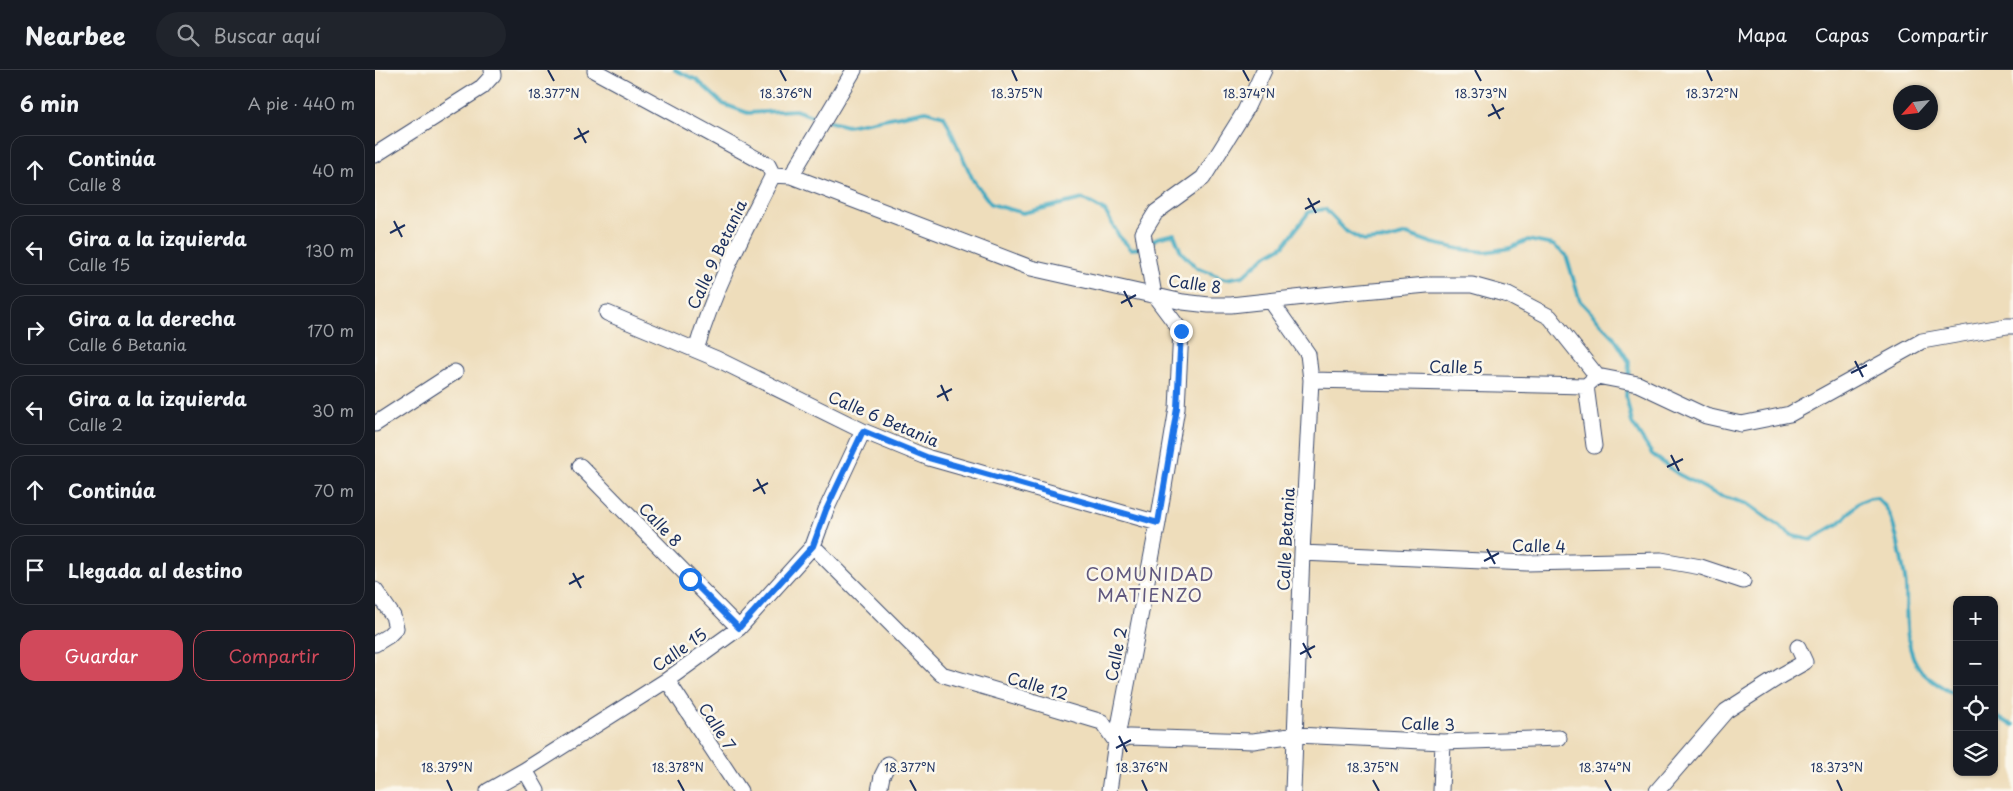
<!DOCTYPE html>
<html lang="es">
<head>
<meta charset="utf-8">
<style>
	body { margin:0; font-family:"Playpen Sans",sans-serif; background:#20242c; color:#f1f3f6 }
	.controls { position:absolute; right:15px; bottom:15px; display:grid; overflow:hidden; border-radius:10px; box-shadow:0 1px 4px #0004 }
	.controls button { width:45px; height:45px; display:grid; place-items:center; padding:0; border:0; border-bottom:1px solid #363941; background:#171b24; color:#f1f3f6; font:25px sans-serif }
	.compass { position:absolute; left:1518px; top:15px; width:45px; height:45px; border-radius:50%; background:#171b24; box-shadow:0 1px 4px #0004; rotate:243deg }
	.stop { position:absolute; width:15px; height:15px; margin:-11px; border:4px solid #1a73e8; border-radius:50%; background:#fff }
	.stop.end { background:#1a73e8; border-color:#fff; box-shadow:0 1px 5px #0008 }
	.list { margin:0; padding:0; list-style:none }
	h2 { display:flex; justify-content:space-between; align-items:center; height:65px; margin:0; padding:0 20px; font-size:21px }
	h2 small { font-size:16px; font-weight:400; color:#9ea1a6 }
	.list li { display:grid; grid-template-columns:32px 1fr auto; gap:15px; align-items:center; box-sizing:border-box; height:70px; margin:0 10px 10px; padding:0 10px; border:1px solid #363941; border-radius:15px }
	.list b { display:block; font-size:19px; white-space:nowrap }
	.list p { margin:0; font-size:16px; white-space:nowrap; color:#9ea1a6 }
	.list em { font-size:16px; font-style:normal; color:#9ea1a6 }
	.actions { display:flex; gap:10px; padding:15px 20px }
	.actions a { flex:1; padding:11px 0; border:1px solid #d1495b; border-radius:15px; text-align:center; font-size:18px; color:#d1495b }
	.actions .main { background:#d1495b; color:#fff }
	.icon { flex:none; width:28px; height:28px; fill:none; stroke:currentColor; stroke-width:2; stroke-linecap:round; stroke-linejoin:round }
	.map { position:relative; flex:none; width:1638px; height:721px; overflow:hidden }
	header { display:flex; align-items:center; gap:30px; box-sizing:border-box; height:70px; padding:0 25px; background:#171b24; border-bottom:1px solid #363941 }
	header strong { font-size:24px }
	nav { display:flex; gap:28px; margin-inline-start:auto; font-size:18px }
	.search { width:350px; height:45px; background:#20242c; display:flex; align-items:center; gap:12px; box-sizing:border-box; padding:0 18px; border-radius:28px; color:#9ea1a6; font-size:19px }
	main { display:flex }
	aside { flex:1; background:#171b24 }
	.map>svg:first-child { display:block }
</style>
</head>
<body>
<header>
<strong>Nearbee</strong>
<div class="search"><svg class="icon" aria-label="search" viewBox="0 0 24 24"><circle cx="10" cy="10" r="6"/><path d="M15 15l6 6"/></svg>Buscar aquí</div>
<nav><a>Mapa</a><a>Capas</a><a>Compartir</a></nav>
</header>
<main>
<aside>
<h2>6 min<small>A pie · 440 m</small></h2>
<ul class="list">
<li><svg class="icon" aria-label="ahead" viewBox="0 0 24 24"><path d="M12 20V5M6 11l6-6 6 6"/></svg><div><b>Continúa</b><p>Calle 8</p></div><em>40 m</em></li>
<li><svg class="icon" aria-label="left" viewBox="0 0 24 24"><path d="M17 20v-9H6M10 6l-5 5 5 5"/></svg><div><b>Gira a la izquierda</b><p>Calle 15</p></div><em>130 m</em></li>
<li><svg class="icon" aria-label="right" viewBox="0 0 24 24"><path d="M7 20v-9h11M14 6l5 5-5 5"/></svg><div><b>Gira a la derecha</b><p>Calle 6 Betania</p></div><em>170 m</em></li>
<li><svg class="icon" aria-label="left" viewBox="0 0 24 24"><path d="M17 20v-9H6M10 6l-5 5 5 5"/></svg><div><b>Gira a la izquierda</b><p>Calle 2</p></div><em>30 m</em></li>
<li><svg class="icon" aria-label="ahead" viewBox="0 0 24 24"><path d="M12 20V5M6 11l6-6 6 6"/></svg><div><b>Continúa</b></div><em>70 m</em></li>
<li><svg class="icon" aria-label="arrive" viewBox="0 0 24 24"><path d="M6 21V4h12l-3 4 3 4H6"/></svg><div><b>Llegada al destino</b></div></li>
</ul>
<div class="actions"><a class="main">Guardar</a><a>Compartir</a></div>
</aside>
<div class="map">
<svg width="1638" height="721" viewBox="0 0 1638 721">
	<rect width="100%" height="100%" fill="#fbf7ec"/>
	<filter id="ink" filterUnits="userSpaceOnUse"><feTurbulence type="fractalNoise" baseFrequency=".02" numOctaves="2"/><feDisplacementMap in="SourceGraphic" scale="10" xChannelSelector="R" yChannelSelector="G"/><feConvolveMatrix kernelMatrix="1 2 1 2 8 2 1 2 1" color-interpolation-filters="sRGB"/></filter>
	<filter id="wash" filterUnits="userSpaceOnUse"><feTurbulence type="fractalNoise" baseFrequency=".0096" numOctaves="4" result="noise"/><feDisplacementMap in="SourceGraphic" scale="20" xChannelSelector="R" yChannelSelector="G"/><feGaussianBlur stdDeviation="1.12" result="paint"/><feColorMatrix in="noise" values="0 0 0 0 0 0 0 0 0 0 0 0 0 0 0 0 0 1.4 0 .05"/><feComposite in="paint" operator="in"/></filter>
	<g filter="url(#wash)">
		<rect width="100%" height="100%" fill="#edb"/>
		<g fill="none" stroke-linecap="round" stroke-linejoin="round">
			<!-- stream -->
			<path stroke="#40a9c0" stroke-width="4" d="M300 0 322 10 348 34 373 43 420 40 445 49
				M452 51 472 56 551 41 569 46 598 110 616 134 648 143 708 129 730 141 744 166 756 179 768 178
				M774 174 782 168 799 164 806 182 822 198 851 209 868 206 889 187 908 176 934 142 950 139 972 162 988 171 1013 169 1032 164 1057 173 1085 179 1110 182 1135 178 1153 170 1178 175 1191 185 1205 231 1238 266 1254 292 1253 308
				M1252 315 1251 326 1257 353 1277 384 1303 404 1343 425 1373 434 1418 466 1436 470C1445 464 1455 459 1464 453 1481 440 1476 430 1502 428 1506 432 1512 437 1514 443 1520 454 1530 504 1531 517 1532 544 1528 580 1547 602 1557 612 1570 619 1582 626
				M1619 646 1638 655"/>
		</g>
	</g>
	<g filter="url(#ink)">
		<g fill="none" stroke-linecap="round" stroke-linejoin="round">
			<defs>
				<path id="street" d="M220 1 393 95 398 105
					M0 85 107 17 118 5 117 0
					M398 105 416 106 656 198 808 232 834 235H856L966 223 1052 215H1097L1133 225 1175 247 1222 306
					M416 106 479 0
					M896 231 933 284 936 310 927 483 918 721
					M232 243 342 289 488 361 554 388 783 453
					M321 280C339 218 369 162 398 105
					M1222 306 1263 314 1331 346 1366 354 1415 344 1547 271 1632 256H1638
					M936 310 1211 316 1222 306
					M1211 316 1219 376
					M0 354 80 302
					M205 396 364 558
					M438 476 566 604 727 652 741 672 754 667 878 671 921 665 1068 672 1184 668
					M927 483 1152 493 1286 490 1326 497 1368 511
					M0 520 18 546 21 558 13 566 0 574
					M292 610 365 721
					M150 700 162 721
					M113 721 150 700 292 610 364 558 438 476 451 440 488 361
					M504 721 507 706 513 694
					M734 721 741 672 783 453 802 338 806 261 779 225 768 163 781 142 828 108 870 41 889 0
					M1066 721 1068 672
					M1282 721 1351 641 1407 605 1430 592 1423 577"/>
			</defs>
			<!-- street casing -->
			<use href="#street" stroke="#3b496c" stroke-width="17"/>
			<!-- street -->
			<use href="#street" stroke="#fff" stroke-width="15"/>
		</g>
	</g>
	<g fill="none" stroke-linecap="round" stroke-linejoin="round" filter="url(#ink)">
		<!-- route -->
		<path stroke="#1a73e8" stroke-width="6" d="M315 509 364 558 438 476 451 440 488 361 554 388 783 453 802 338 806 261"/>
	</g>
	<!-- ticks -->
	<path fill="none" stroke="#1b2f5e" stroke-width="2" d="M173 0 179 11M405 0 411 11M637 0 642 11M868 0 874 11M1100 0 1106 11M1332 0 1337 11M1117 34 1125 49M1113 46 1129 38M203 58 211 73M199 69 214 61M933 128 941 143M930 139 945 131M19 151 27 167M15 163 30 155M749 221 757 237M746 233 761 225M1480 291 1488 307M1476 303 1492 295M566 315 573 331M562 327 577 319M1296 385 1304 401M1292 397 1308 389M382 409 390 424M378 421 393 413M1112 479 1120 494M1109 491 1124 483M198 503 206 518M194 514 209 506M928 573 936 588M925 584 940 576M744 666 752 682M741 678 756 670M72 710 77 721M303 710 309 721M535 710 541 721M767 710 772 721M998 710 1004 721M1230 710 1236 721M1462 710 1467 721"/>
	<g text-anchor="middle" dominant-baseline="central" stroke-width="5" stroke-linejoin="round" paint-order="stroke">
		<!-- street labels -->
		<g font-size="16" fill="#1b2f5e" stroke="#fbf7ec">
			<text transform="translate(341 184) rotate(-65)">Calle 9 Betania</text>
			<text transform="translate(820 213) rotate(8)">Calle 8</text>
			<text transform="translate(1081 296) rotate(1)">Calle 5</text>
			<text transform="translate(509 348) rotate(23)">Calle 6 Betania</text>
			<text transform="translate(286 454) rotate(46)">Calle 8</text>
			<text transform="translate(910 469) rotate(-87)">Calle Betania</text>
			<text transform="translate(1164 475) rotate(1)">Calle 4</text>
			<text transform="translate(304 579) rotate(-35)">Calle 15</text>
			<text transform="translate(740 584) rotate(-79)">Calle 2</text>
			<text transform="translate(663 615) rotate(16)">Calle 12</text>
			<text transform="translate(1053 653) rotate(2)">Calle 3</text>
			<text transform="translate(343 656) rotate(57)">Calle 7</text>
		</g>
		<!-- neighbourhood labels -->
		<g font-size="18" letter-spacing="1" fill="#60587f" stroke="#fbf7ec">
			<text x="775" y="503">COMUNIDAD<tspan x="775" dy="21">MATIENZO</tspan></text>
		</g>
	</g>
	<g font-size="12" text-anchor="middle" fill="#1b2f5e" stroke="#fbf7ec" stroke-width="5" stroke-linejoin="round" paint-order="stroke">
		<text x="179" y="28">18.377°N</text>
		<text x="411" y="28">18.376°N</text>
		<text x="642" y="28">18.375°N</text>
		<text x="874" y="28">18.374°N</text>
		<text x="1106" y="28">18.373°N</text>
		<text x="1337" y="28">18.372°N</text>
		<text x="72" y="702">18.379°N</text>
		<text x="303" y="702">18.378°N</text>
		<text x="535" y="702">18.377°N</text>
		<text x="767" y="702">18.376°N</text>
		<text x="998" y="702">18.375°N</text>
		<text x="1230" y="702">18.374°N</text>
		<text x="1462" y="702">18.373°N</text>
	</g>
</svg>
<div class="controls">
<button>+</button>
<button>−</button>
<button><svg class="icon" aria-label="locate" viewBox="0 0 24 24"><circle cx="12" cy="12" r="6"/><path d="M12 2v4M12 18v4M2 12h4M18 12h4"/></svg></button>
<button><svg class="icon" aria-label="layers" viewBox="0 0 24 24"><path d="M12 4l9 5-9 5-9-5zM3 14l9 5 9-5"/></svg></button>
</div>
<svg class="compass" viewBox="-18 -18 36 36"><path d="M0-13l5 13h-10z" fill="#e53935"/><path d="M0 13l5-13h-10z" fill="#9ea1a6"/></svg>
<div class="stop" style="left:315px;top:509px"></div>
<div class="stop end" style="left:806px;top:261px"></div>
</div>
</main>
</body>
</html>
